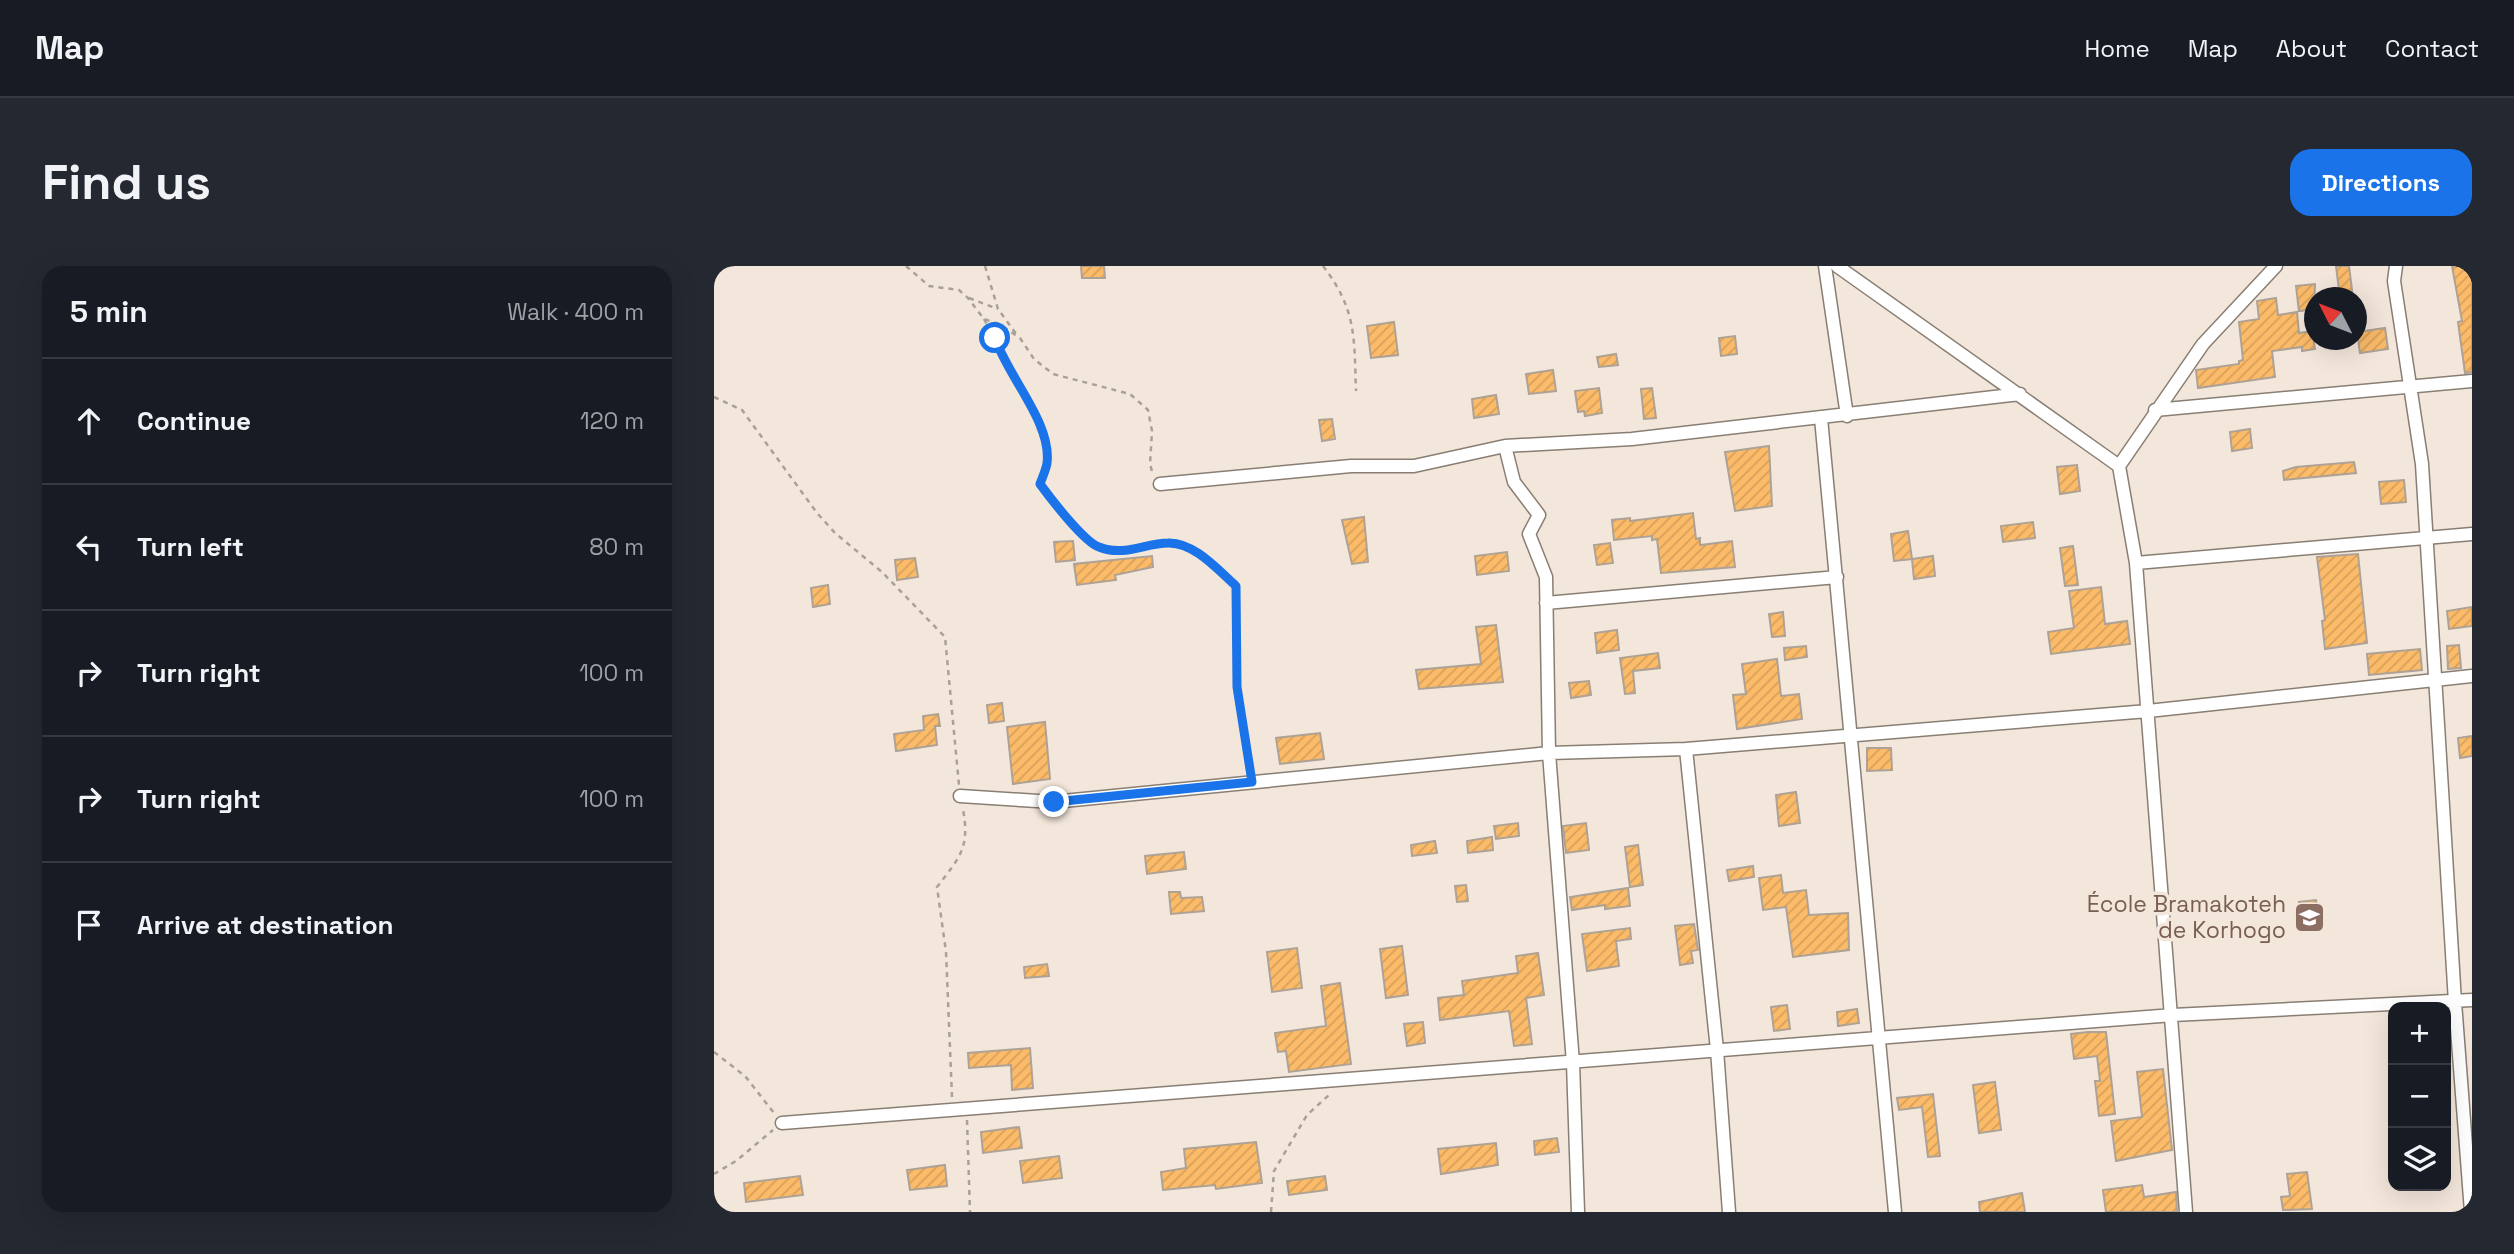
<!DOCTYPE html>
<html lang="en">
<head>
<meta charset="utf-8">
<style>
	body { margin:0; font-family:"Space Grotesk",sans-serif; background:#242831; color:#f1f3f6 }
	.controls { position:absolute; right:21px; bottom:21px; display:grid; overflow:hidden; border-radius:14px; box-shadow:0 7px 28px #0002 }
	.controls button { width:63px; height:63px; display:grid; place-items:center; padding:0; border:0; border-bottom:2px solid #363941; background:#171b24; color:#f1f3f6; font:35px sans-serif }
	.compass { position:absolute; left:1590px; top:21px; width:63px; height:63px; border-radius:50%; background:#171b24; box-shadow:0 7px 28px #0002; rotate:312deg }
	.stop { position:absolute; width:21px; height:21px; margin:-16px; border:5px solid #1a73e8; border-radius:50%; background:#fff }
	.stop.end { background:#1a73e8; border-color:#fff; box-shadow:0 2px 7px #0008 }
	.list { margin:0; padding:0; list-style:none }
	h2 { display:flex; justify-content:space-between; align-items:center; height:91px; margin:0; padding:0 28px; font-size:30px }
	h2 small { font-size:23px; font-weight:400; color:#9ea1a6 }
	.list li { display:grid; grid-template-columns:46px 1fr auto; gap:21px; align-items:center; box-sizing:border-box; height:126px; padding:0 28px; border-top:2px solid #363941 }
	.list b { display:block; font-size:26px; white-space:nowrap }
	.list em { font-size:23px; font-style:normal; color:#9ea1a6 }
	.icon { flex:none; width:38px; height:38px; fill:none; stroke:currentColor; stroke-width:2; stroke-linecap:round; stroke-linejoin:round }
	.map { position:relative; flex:none; width:1758px; height:946px; overflow:hidden; border-radius:21px }
	header { display:flex; align-items:center; gap:42px; box-sizing:border-box; height:98px; padding:0 35px; background:#171b24; border-bottom:2px solid #363941 }
	header strong { font-size:33px }
	nav { display:flex; gap:38px; margin-inline-start:auto; font-size:24px }
	.intro { display:flex; align-items:center; justify-content:space-between; box-sizing:border-box; height:168px; padding:0 42px }
	h1 { margin:0; font-size:49px }
	.button { padding:18px 32px; border-radius:21px; background:#1a73e8; color:#fff; font-size:24px; font-weight:700 }
	main { display:flex; gap:42px; padding:0 42px }
	aside { flex:1; background:#171b24; border-radius:21px; box-shadow:0 7px 28px #0002 }
	.map>svg:first-child { display:block }
</style>
</head>
<body>
<header>
<strong>Map</strong>
<nav><a>Home</a><a>Map</a><a>About</a><a>Contact</a></nav>
</header>
<div class="intro"><h1>Find us</h1><a class="button">Directions</a></div>
<main>
<aside>
<h2>5 min<small>Walk · 400 m</small></h2>
<ul class="list">
<li><svg class="icon" aria-label="ahead" viewBox="0 0 24 24"><path d="M12 20V5M6 11l6-6 6 6"/></svg><div><b>Continue</b></div><em>120 m</em></li>
<li><svg class="icon" aria-label="left" viewBox="0 0 24 24"><path d="M17 20v-9H6M10 6l-5 5 5 5"/></svg><div><b>Turn left</b></div><em>80 m</em></li>
<li><svg class="icon" aria-label="right" viewBox="0 0 24 24"><path d="M7 20v-9h11M14 6l5 5-5 5"/></svg><div><b>Turn right</b></div><em>100 m</em></li>
<li><svg class="icon" aria-label="right" viewBox="0 0 24 24"><path d="M7 20v-9h11M14 6l5 5-5 5"/></svg><div><b>Turn right</b></div><em>100 m</em></li>
<li><svg class="icon" aria-label="arrive" viewBox="0 0 24 24"><path d="M6 21V4h12l-3 4 3 4H6"/></svg><div><b>Arrive at destination</b></div></li>
</ul>
</aside>
<div class="map">
<svg width="1758" height="946" viewBox="0 0 1758 946">
	<defs>
		<pattern id="building-hatch" width="6" height="6" patternUnits="userSpaceOnUse" patternTransform="scale(1.75)"><rect width="6" height="6" fill="#fcbb69"/><path d="M-1 1l2-2M0 6l6-6M5 7l2-2" fill="none" stroke="#d7a05a"/></pattern>
	</defs>
	<rect width="100%" height="100%" fill="#f3e6da"/>
	<!-- building -->
	<path fill="url(#building-hatch)" stroke="#ada295" stroke-width="2" d="M367 0H390L391 12H368Z
		M1622 0H1635L1639 32H1626Z
		M1738 0H1758V106L1751 107 1744 56 1748 55Z
		M1601 18 1600 43 1585 45 1582 20Z
		M1562 32 1564 49 1583 46 1585 67 1598 65 1601 83 1588 85V81L1558 85 1561 111 1484 122 1482 104 1525 98V95L1529 94 1525 56 1545 53 1543 35Z
		M680 56 684 89 657 92 653 60Z
		M1671 62 1674 83 1646 87 1643 66Z
		M1021 70 1023 88 1007 90 1005 72Z
		M902 88 904 99 885 101 883 91Z
		M839 104 842 125 815 128 812 108Z
		M885 122 888 147 871 150 870 145 864 146 861 125Z
		M938 122 942 152 930 153 927 123Z
		M782 129 785 148 760 152 758 133Z
		M618 153 621 173 608 175 605 154Z
		M1536 163 1538 182 1518 185 1516 166Z
		M1055 180 1058 240 1021 245 1011 186Z
		M1640 196 1642 207 1570 214 1569 205 1582 201Z
		M1363 199 1366 225 1346 228 1343 201Z
		M1690 214 1692 236 1667 238 1665 216Z
		M979 247 982 273 986 272V279L1018 275 1021 301 947 307 943 273 938 274V270L900 274 898 254 916 252V255Z
		M650 251 654 296 638 298 628 254Z
		M1319 256 1321 272 1289 276 1287 260Z
		M1194 265 1198 293 1180 295 1177 268Z
		M359 275 361 294 342 296 340 276Z
		M896 277 899 297 883 299 880 279Z
		M1359 280 1364 319 1351 320 1346 282Z
		M793 286 795 305 763 309 761 290Z
		M1644 288 1653 377 1611 383 1608 355 1611 354 1603 291Z
		M438 290 439 301 401 309 402 314 363 319 360 298Z
		M1219 290 1221 310 1200 313 1198 293Z
		M201 292 204 311 183 314 181 294Z
		M114 319 116 338 99 341 97 322Z
		M1387 321 1391 358 1413 355 1416 378 1337 388 1334 366 1360 362 1355 325Z
		M1758 341V360L1735 363 1733 345Z
		M1069 346 1071 370 1058 371 1055 348Z
		M782 359 789 416 705 423 702 404 767 398 762 361Z
		M903 364 905 384 883 387 881 367Z
		M1745 379 1747 402 1734 403 1733 380Z
		M1092 380 1093 391 1071 394 1070 382Z
		M1706 383 1708 404 1655 409 1653 388Z
		M944 387 946 402 919 405 921 427 911 428 906 392Z
		M1063 393 1067 430 1085 428 1088 453 1023 463 1019 429 1032 428 1028 398Z
		M875 415 877 429 857 432 855 417Z
		M288 437 290 455 275 457 273 439Z
		M224 448 226 460H221L223 479 182 485 180 468 210 464 209 450Z
		M331 456 336 513 299 518 293 461Z
		M606 467 610 493 566 498 562 472Z
		M1758 470V490L1746 492 1744 472Z
		M1153 482H1177L1178 504 1153 505Z
		M1082 526 1086 557 1065 560 1062 529Z
		M804 557 805 570 782 573 780 560Z
		M872 557 875 584 852 587 849 560Z
		M778 571 779 584 754 587 753 575Z
		M721 575 723 587 698 590 697 579Z
		M924 579 929 619 916 621 911 581Z
		M470 586 472 603 433 608 431 590Z
		M1039 600 1040 611 1015 615 1013 604Z
		M1067 609 1069 627 1092 624 1095 649 1134 647 1135 684 1079 691 1072 641 1049 644 1045 612Z
		M752 619 754 635 743 636 741 620Z
		M914 622 916 640 891 643V639L858 644 856 631Z
		M455 626H466L467 632 488 631 490 645 457 648Z
		M1602 634 1605 658 1588 661 1585 636Z
		M980 658 984 684 977 685 979 697 966 699 961 660Z
		M916 662 917 673 902 675 905 700 873 705 868 668Z
		M688 680 694 729 672 732 666 683Z
		M583 682 588 722 558 726 553 686Z
		M824 687 830 729 812 732 818 778 800 780 795 745 726 754 724 732 750 729 748 715 804 707 802 690Z
		M333 698 335 710 311 712 310 701Z
		M626 717 637 798 575 806 572 785 564 786 561 767 612 760 607 720Z
		M1073 739 1076 763 1060 765 1057 741Z
		M1143 743 1145 757 1124 760 1123 746Z
		M709 756 711 777 693 780 690 758Z
		M1374 766H1392L1401 848 1385 850 1381 815H1386L1383 790 1360 793 1357 768Z
		M316 782 319 822 298 824 297 799 255 802 254 787Z
		M1449 803 1458 884 1402 895 1397 855 1428 851 1423 806Z
		M1281 816 1287 864 1265 867 1259 819Z
		M1219 828 1226 890 1214 891 1208 841 1185 844 1183 832Z
		M305 861 308 882 269 887 267 866Z
		M843 872 845 886 821 889 820 875Z
		M542 876 548 917 502 923 501 919 449 924 447 906 472 902 470 883Z
		M782 877 784 899 727 908 724 883Z
		M345 890 348 912 309 917 306 895Z
		M231 899 233 920 196 924 193 904Z
		M1593 906 1598 943 1569 944 1567 931 1576 930 1573 908Z
		M86 910 89 929 32 936 30 917Z
		M611 910 613 924 575 929 573 915Z
		M1428 919 1430 931 1462 926 1463 946H1392L1389 924Z
		M1308 927 1311 946H1266L1265 936Z"/>
	<g fill="none" stroke-linecap="round" stroke-linejoin="round">
		<defs>
			<path id="street" d="M1111 0 1133 150
				M1123 0 1405 200
				M1682 0 1680 15 1708 198 1741 736 1757 946
				M1441 144 1758 115
				M1107 152 1181 946
				M791 180 800 216 825 249 815 268 832 311 835 487 859 797 864 946
				M446 218 637 200H700L791 180 918 173 1306 128
				M1422 297 1758 268
				M832 337 1123 311
				M972 483 1003 784 1015 946
				M246 530 339 536 835 487 972 483 1434 445 1758 410
				M68 857 1459 749 1758 734
				M1472 946 1422 297 1405 200 1489 78 1562 0"/>
		</defs>
		<!-- street casing -->
		<use href="#street" stroke="#897e73" stroke-width="15"/>
		<!-- path -->
		<path stroke="#aaa097" stroke-width="2.5" stroke-dasharray="5 5" stroke-linecap="butt" d="M192 0 215 20 245 24 254 32 270 53 285 58 306 72 320 93 339 108 416 128 434 144 438 165 436 198 439 209
			M271 0 284 43 303 69
			M609 0C643 44 640 72 642 125
			M255 32 284 43
			M270 53C280 71 286 90 296 108 317 148 342 171 326 218 337 233 370 276 385 281 410 291 431 277 455 277 480 276 504 304 522 320L523 421 536 504
			M0 131 28 144 103 247 121 267 168 306 231 371 245 519
			M0 786 31 810 60 847
			M238 831 232 686 223 621C246 591 256 582 249 543
			M253 854 256 946
			M0 908 22 895 59 864
			M557 946 560 905 593 849 615 829"/>
		<!-- street -->
		<use href="#street" stroke="#fff" stroke-width="12"/>
	</g>
	<g fill="none" stroke-linecap="round" stroke-linejoin="round">
		<!-- route -->
		<path stroke="#1a73e8" stroke-width="9" d="M281 72C294 111 338 157 333 197 332 204 328 212 326 218 337 233 370 276 385 281 410 291 431 277 454 277 480 276 504 304 522 320L523 421 538 516 340 536"/>
	</g>
	<!-- icons -->
	<defs>
		<symbol id="school-square" viewBox="-11 -11 22 22"><rect x="-9" y="-9" width="18" height="18" rx="4" fill="#8d6e63" stroke="#f3e6da"/><path d="M0-5L7-2L0 1L-7-2ZM-4 1L0 2.5L4 1V4Q0 6-4 4Z" fill="#fff"/></symbol>
	</defs>
	<g fill-rule="evenodd">
		<use href="#school-square" x="1578" y="634" width="35" height="35"/>
	</g>
	<g text-anchor="middle" dominant-baseline="central" stroke-width="7" stroke-linejoin="round" paint-order="stroke">
		<!-- education labels -->
		<g font-size="23" fill="#785e54" stroke="#f3e6da" text-anchor="end">
			<text x="1572" y="638">École Bramakoteh<tspan x="1572" dy="26">de Korhogo</tspan></text>
		</g>
	</g>
</svg>
<div class="controls">
<button>+</button>
<button>−</button>
<button><svg class="icon" aria-label="layers" viewBox="0 0 24 24"><path d="M12 4l9 5-9 5-9-5zM3 14l9 5 9-5"/></svg></button>
</div>
<svg class="compass" viewBox="-18 -18 36 36"><path d="M0-13l5 13h-10z" fill="#e53935"/><path d="M0 13l5-13h-10z" fill="#9ea1a6"/></svg>
<div class="stop" style="left:281px;top:72px"></div>
<div class="stop end" style="left:340px;top:536px"></div>
</div>
</main>
</body>
</html>
